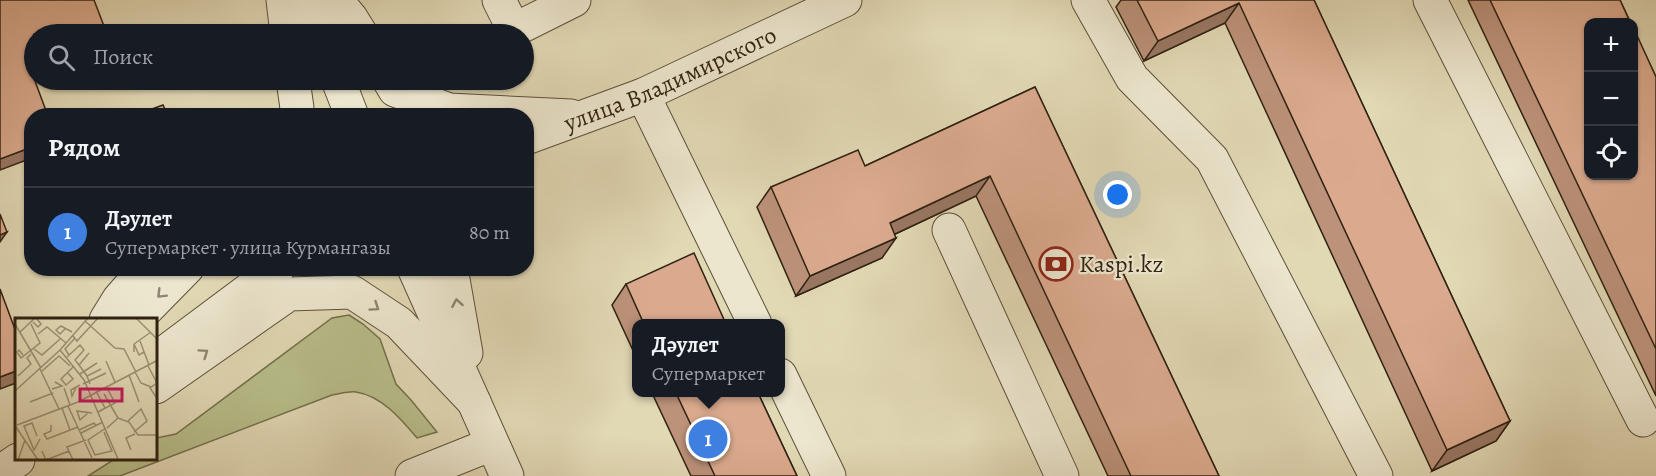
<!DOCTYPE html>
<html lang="ru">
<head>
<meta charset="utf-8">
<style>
	body { margin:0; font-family:Alegreya,serif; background:#242831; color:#f1f3f6 }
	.controls { position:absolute; right:18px; top:18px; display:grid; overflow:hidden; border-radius:12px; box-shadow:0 2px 4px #0004 }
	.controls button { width:54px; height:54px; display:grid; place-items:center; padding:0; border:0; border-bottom:2px solid #363941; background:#171b24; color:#f1f3f6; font:30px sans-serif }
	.you { position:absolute; left:1118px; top:195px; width:21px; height:21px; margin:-15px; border:4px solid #fff; border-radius:50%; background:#1a73e8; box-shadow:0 0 0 9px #1a73e833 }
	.badge { display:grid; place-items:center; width:39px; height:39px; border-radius:50%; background:#c59692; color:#fff; font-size:20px; font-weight:700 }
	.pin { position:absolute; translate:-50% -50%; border:3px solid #fff; box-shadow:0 2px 6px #0006 }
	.popup { position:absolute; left:632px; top:319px; width:153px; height:78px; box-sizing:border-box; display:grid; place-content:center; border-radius:12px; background:#171b24; filter:drop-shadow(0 2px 4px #0005); font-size:20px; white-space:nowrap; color:#9ea1a6 }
	.popup b { font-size:22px; color:#f1f3f6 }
	.popup::after { content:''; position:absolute; left:50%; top:100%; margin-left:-12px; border:12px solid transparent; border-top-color:#171b24 }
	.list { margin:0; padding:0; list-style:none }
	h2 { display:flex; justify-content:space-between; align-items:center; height:78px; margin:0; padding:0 24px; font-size:26px }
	h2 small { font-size:20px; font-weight:400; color:#9ea1a6 }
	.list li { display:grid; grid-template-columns:39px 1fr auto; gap:18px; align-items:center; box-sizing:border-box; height:90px; padding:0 24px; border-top:2px solid #363941 }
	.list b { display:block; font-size:22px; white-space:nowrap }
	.list p { margin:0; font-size:20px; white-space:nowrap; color:#9ea1a6 }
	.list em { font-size:20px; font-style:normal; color:#9ea1a6 }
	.icon { flex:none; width:33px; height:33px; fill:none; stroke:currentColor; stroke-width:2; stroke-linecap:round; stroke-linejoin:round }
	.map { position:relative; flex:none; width:1656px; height:476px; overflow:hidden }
	.search { position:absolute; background:#171b24; box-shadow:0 2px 4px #0004; left:24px; top:24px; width:510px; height:66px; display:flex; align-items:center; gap:15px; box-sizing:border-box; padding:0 21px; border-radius:33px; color:#9ea1a6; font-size:22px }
	.panel { position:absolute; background:#171b24; box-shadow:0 2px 4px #0004; left:24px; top:108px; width:510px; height:168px; border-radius:24px }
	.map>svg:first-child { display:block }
</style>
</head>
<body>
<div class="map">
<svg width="1656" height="476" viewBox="0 0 1656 476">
	<rect width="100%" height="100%" fill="#e1d8b4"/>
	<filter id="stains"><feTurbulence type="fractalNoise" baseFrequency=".00333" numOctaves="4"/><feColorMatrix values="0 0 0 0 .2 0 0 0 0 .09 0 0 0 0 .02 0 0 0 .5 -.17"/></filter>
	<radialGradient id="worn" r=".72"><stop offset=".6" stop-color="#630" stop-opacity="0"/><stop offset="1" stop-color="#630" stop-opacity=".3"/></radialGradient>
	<!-- green -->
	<path fill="#b7bd8a" stroke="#73704e" stroke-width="1.5" d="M349 315 363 324 380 339 396 384 411 400 437 432 417 438C401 419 382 396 356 392 349 391 339 394 332 395L120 476H88L113 460H156V438L176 434 332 318Z"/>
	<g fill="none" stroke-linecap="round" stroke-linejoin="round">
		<defs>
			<g id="minor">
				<path d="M283 0 287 34"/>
				<path d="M309 0 322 34"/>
				<path d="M336 0 351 18 361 34"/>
				<path d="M499 0 514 30 574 0"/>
				<path d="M1088 0 1132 78 1212 159 1376 476"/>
				<path d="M1430 0 1643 420"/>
				<path d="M293 80 297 108 295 116"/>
				<path d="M338 80 352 116"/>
				<path d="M389 80 395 90 449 110 571 116"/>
				<path d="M643 95 755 324"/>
				<path id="s1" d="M526 138 643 95 845 0"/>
				<path d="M949 230 1062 476"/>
				<path d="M414 268 507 476"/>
				<path d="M451 268 466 353"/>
				<path d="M106 320 119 299 146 268"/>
				<path d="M136 320 187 268"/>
				<path d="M156 359 278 268"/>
				<path d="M780 375 829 476"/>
				<path d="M156 387 289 294 352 292 399 323 474 402"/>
				<path d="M0 472 18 460"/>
				<path d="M412 476 492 444"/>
			</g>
		</defs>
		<!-- minor casing -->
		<use href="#minor" stroke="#5c503a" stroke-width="35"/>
		<!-- minor -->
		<use href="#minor" stroke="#ece6ce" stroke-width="33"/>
	</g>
	<!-- wall -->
	<path fill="#bc927a" stroke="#2f2212" stroke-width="1.5" d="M1121 0H1314L1510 421 1496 441 1432 471 1225 23 1144 61 1116 7Z
		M1468 0H1620L1656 77V396Z
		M1035 87 1219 476H1108L976 196 895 234 882 258 796 296 757 207 771 187 865 166Z
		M626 284 726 324H636V357L612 305Z
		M652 393H758L797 476H691Z"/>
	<!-- shaded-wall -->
	<path fill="#997763" stroke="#2f2212" stroke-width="1.5" d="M1239 3 1225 23 1144 61 1158 41Z
		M34 62V74L17 81 29 65Z
		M32 147V158L0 170V159Z
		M990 176 976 196 876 243 890 223Z
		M7 232 0 242V235Z
		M896 238 882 258 796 296 810 276Z
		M16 371V383L0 389V377Z
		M1510 421 1496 441 1432 471 1447 450Z"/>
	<!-- building -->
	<path fill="#dbaa8e" stroke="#2f2212" stroke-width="1.5" d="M0 0H94L107 34H34V62L29 65 48 116H32V147L0 159Z
		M1137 0H1314L1510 421 1447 450 1239 3 1158 41Z
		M1490 0H1620L1630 22H1588V176H1634V29L1656 77V349Z
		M1035 87 1219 476H1131L990 176 890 223 896 238 810 276 771 187 858 150 865 166Z
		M163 105 168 116H133Z
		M0 214 7 232 0 235Z
		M694 253 726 324H644L626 284Z
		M0 289 16 332V371L0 377Z
		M676 393H758L797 476H715Z"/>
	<!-- one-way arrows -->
	<defs><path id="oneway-chevron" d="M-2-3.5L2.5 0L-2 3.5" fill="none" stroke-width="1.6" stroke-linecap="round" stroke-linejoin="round" transform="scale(1.5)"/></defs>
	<g stroke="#8e8470">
		<use href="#oneway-chevron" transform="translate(161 294) rotate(135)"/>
		<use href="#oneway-chevron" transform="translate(457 303) rotate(-100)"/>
		<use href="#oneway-chevron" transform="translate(375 307) rotate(34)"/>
		<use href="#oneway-chevron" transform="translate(204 353) rotate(-35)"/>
	</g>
	<!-- icons -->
	<defs>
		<symbol id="bank-ring" viewBox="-11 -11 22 22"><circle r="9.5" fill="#ece6ce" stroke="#8f2418" stroke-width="1.5"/><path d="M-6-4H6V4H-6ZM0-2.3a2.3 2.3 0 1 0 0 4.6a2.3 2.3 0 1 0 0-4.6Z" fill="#8f2418"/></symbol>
	</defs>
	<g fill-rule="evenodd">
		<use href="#bank-ring" x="1037" y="245" width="38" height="38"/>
	</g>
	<g text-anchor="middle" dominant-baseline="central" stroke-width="4.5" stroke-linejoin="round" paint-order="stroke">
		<!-- street labels -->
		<g font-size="24" fill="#2f2212" stroke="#ece6ce">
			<text stroke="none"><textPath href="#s1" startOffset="156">улица Владимирского</textPath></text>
		</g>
		<!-- poi labels -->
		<g font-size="24" fill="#2f2212" stroke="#ece6ce" text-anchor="start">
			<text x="1079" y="264">Kaspi.kz</text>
		</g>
	</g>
	<!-- overview -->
	<g transform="translate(15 318)">
		<rect width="142" height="142" fill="#e1d8b4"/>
		<path fill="none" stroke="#9a8f73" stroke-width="1.5" d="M121 0 143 22M70 3 100 30 109 31 121 54M18 4 23 9 26 6 21 0M0 6 26 50M50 11 45 16 41 12 46 8 57 14M5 14 20 0M23 16 32 9 51 25M58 18 62 23 83 0M125 23 134 47M119 26 136 14M19 31 27 37 45 21M45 32 69 62 103 141M119 34V26L124 37 129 34M8 37 4 32 2 34 6 40 25 25 16 6M54 37 50 31 60 20M52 39 65 27 69 32 60 42 64 47M91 43 100 64M133 48 142 65 135 70 143 82M25 51 44 91M27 53 44 38 55 48M52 54 58 61 51 67 46 61 59 48M120 54 126 65 136 69M65 56 82 45M114 57 124 84M3 58 16 46 12 40 16 36M72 58 64 47 74 35M68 66 91 55M75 66 72 58 86 51M49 70 55 87M61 70 57 78 56 72 65 67M37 71 47 68 40 64M0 73 45 32 73 0M81 73 90 90M89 76 103 100M15 84 38 75M53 88 77 140M47 90 55 112M83 94 100 85 91 68M73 95 65 102 62 93 77 95M113 103 126 91 132 103 119 114M2 107 63 84 143 42M36 107V113L29 116 32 121 63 109M1 109 23 142M92 110 103 100 114 104 123 117H143M64 112 79 105 81 108M89 114 97 133 80 137 73 122 91 110M66 115 88 104M22 118 17 105 9 108 19 132 25 121M116 132 111 120 120 116M27 133 31 142 54 133M3 142 10 122M58 142 52 129 71 122"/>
		<path fill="#c2185b" fill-opacity="0.15" stroke="#c2185b" stroke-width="3" d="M65 71H107V83H65Z"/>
		<rect width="142" height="142" fill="none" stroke="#2f2212" stroke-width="3"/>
	</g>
	<rect width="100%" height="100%" filter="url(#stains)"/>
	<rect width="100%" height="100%" fill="url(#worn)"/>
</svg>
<div class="controls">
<button>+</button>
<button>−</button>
<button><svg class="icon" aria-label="locate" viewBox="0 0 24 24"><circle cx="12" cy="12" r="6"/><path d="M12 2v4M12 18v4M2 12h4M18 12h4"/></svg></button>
</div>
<div class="you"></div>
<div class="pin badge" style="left:708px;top:439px;background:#3f7fe0">1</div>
<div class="popup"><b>Дәулет</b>Супермаркет</div>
<div class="search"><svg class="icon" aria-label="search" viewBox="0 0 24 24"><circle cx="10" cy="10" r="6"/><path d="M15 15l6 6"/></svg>Поиск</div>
<section class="panel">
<h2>Рядом<small></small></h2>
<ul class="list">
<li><span class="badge" style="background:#3f7fe0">1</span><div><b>Дәулет</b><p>Супермаркет · улица Курмангазы</p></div><em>80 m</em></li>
</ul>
</section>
</div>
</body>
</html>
